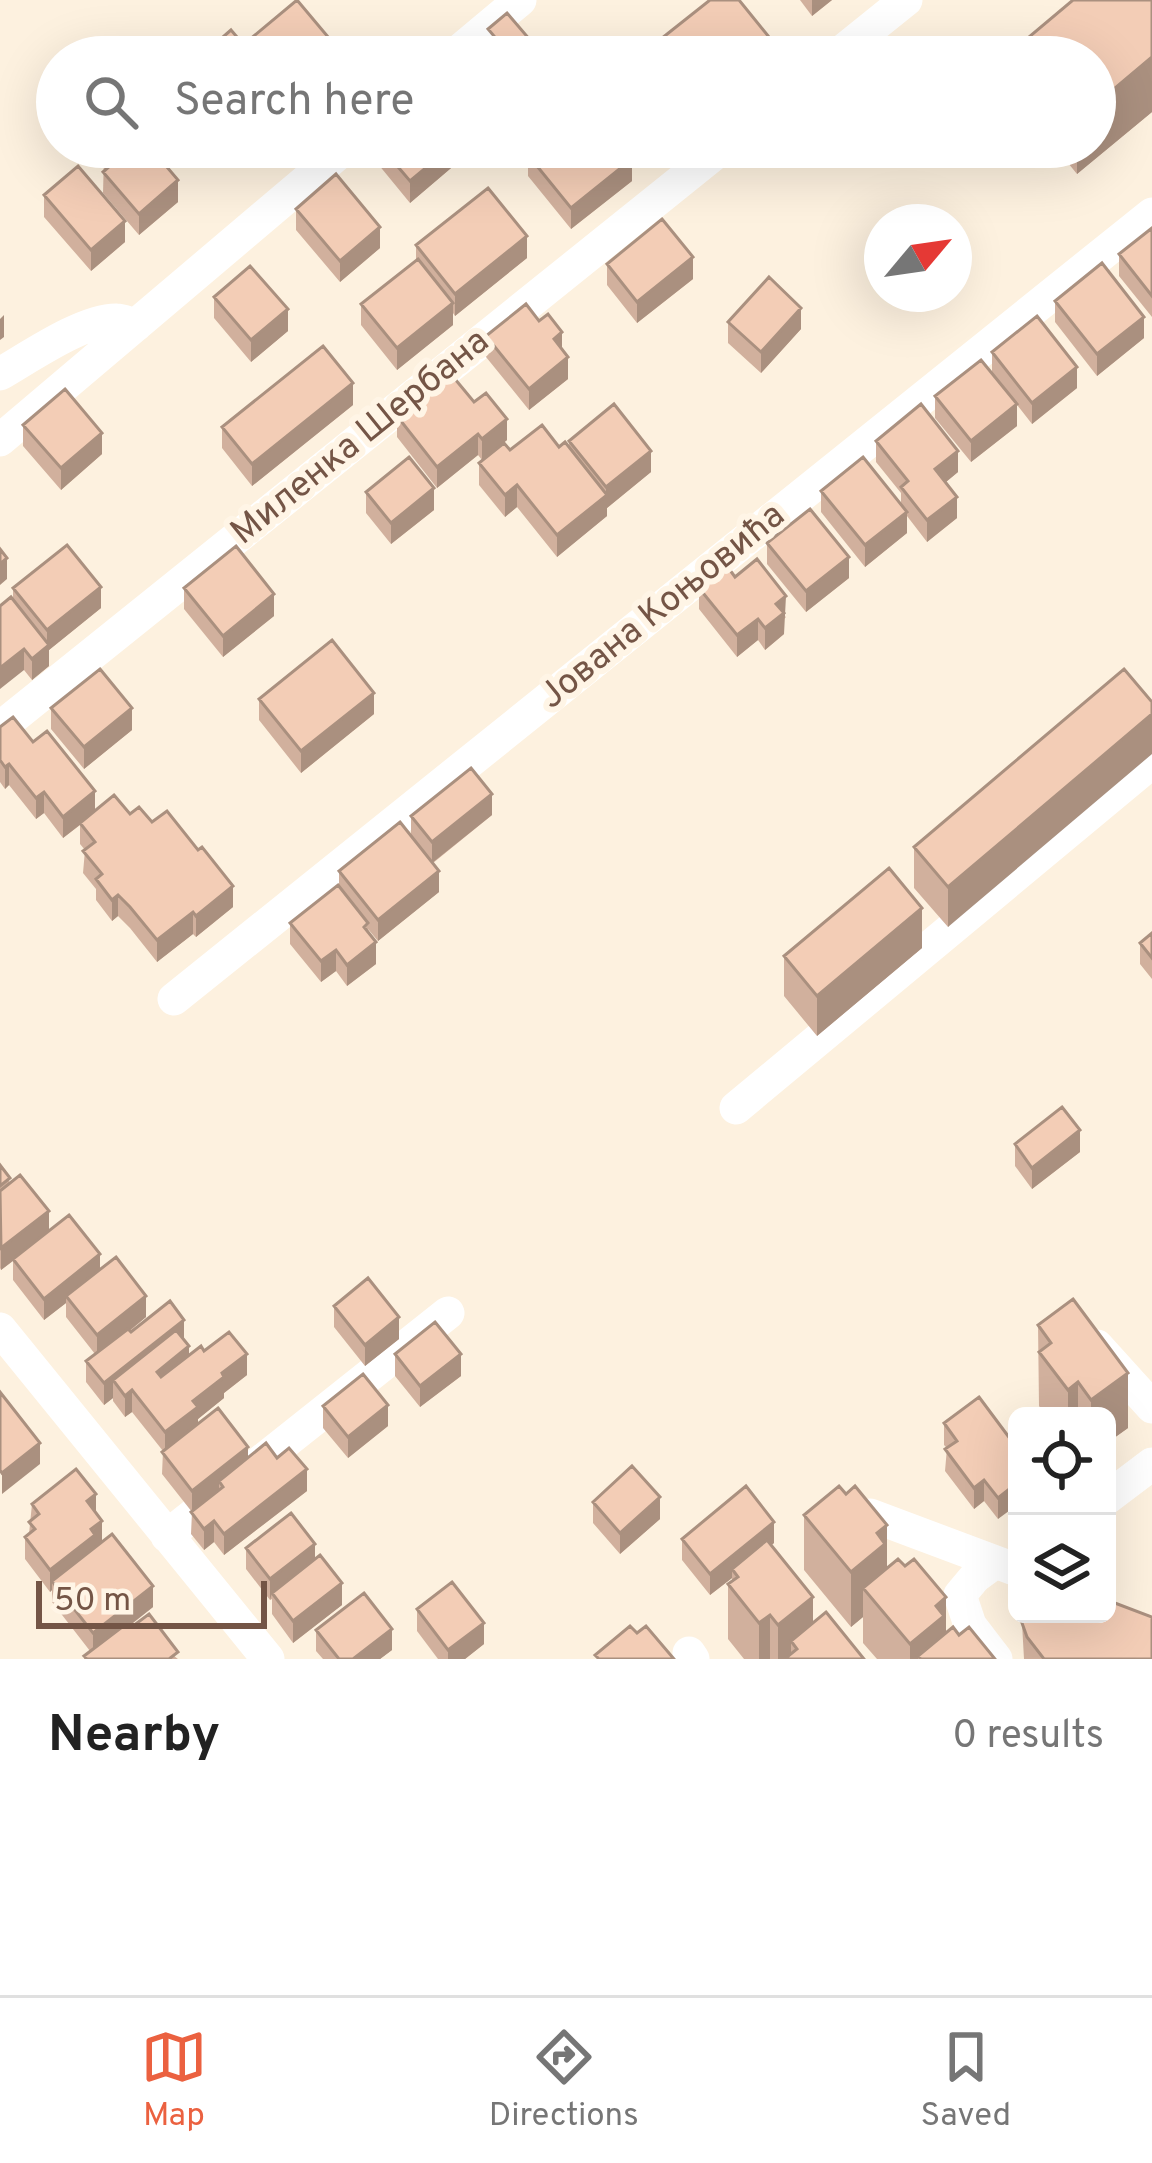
<!DOCTYPE html>
<html lang="en">
<head>
<meta charset="utf-8">
<style>
	body { margin:0; font-family:Overpass,sans-serif; background:#f2f2f2; color:#222 }
	.controls { position:absolute; right:36px; bottom:36px; display:grid; overflow:hidden; border-radius:18px; box-shadow:0 12px 48px #0002 }
	.controls button { width:108px; height:108px; display:grid; place-items:center; padding:0; border:0; border-bottom:3px solid #e0e0e0; background:#fff; color:#222; font:60px sans-serif }
	.compass { position:absolute; left:864px; top:204px; width:108px; height:108px; border-radius:50%; background:#fff; box-shadow:0 12px 48px #0002; rotate:61deg }
	.scale { position:absolute; left:36px; bottom:30px; width:231px; box-sizing:border-box; padding-left:12px; border:6px solid #745546; border-top:0; font-size:33px; line-height:42px; white-space:nowrap; color:#745546; -webkit-text-stroke:9px #fff5e6; paint-order:stroke }
	.list { margin:0; padding:0; list-style:none }
	h2 { display:flex; justify-content:space-between; align-items:center; height:156px; margin:0; padding:0 48px; font-size:51px }
	h2 small { font-size:39px; font-weight:400; color:#767676 }
	.icon { flex:none; width:66px; height:66px; fill:none; stroke:currentColor; stroke-width:2; stroke-linecap:round; stroke-linejoin:round }
	.map { position:relative; flex:none; width:1152px; height:1659px; overflow:hidden }
	.search { position:absolute; background:#fff; box-shadow:0 12px 48px #0002; left:36px; right:36px; top:36px; height:132px; display:flex; align-items:center; gap:30px; box-sizing:border-box; padding:0 42px; border-radius:66px; color:#767676; font-size:45px }
	.sheet { height:336px; background:#fff }
	nav { display:flex; justify-content:space-around; align-items:center; box-sizing:border-box; height:168px; border-top:3px solid #e0e0e0; background:#fff; font-size:33px; color:#767676 }
	nav a { display:grid; justify-items:center; gap:6px }
	nav .on { color:#eb6140 }
	.map>svg:first-child { display:block }
</style>
</head>
<body>
<div class="map">
<svg width="1152" height="1659" viewBox="0 0 1152 1659">
	<rect width="100%" height="100%" fill="#fdf1df"/>
	<g fill="none" stroke-linecap="round" stroke-linejoin="round">
		<!-- minor -->
		<path stroke="#fff" stroke-width="33" d="M452 57 520 0
			M835 57 906 0
			M0 374C28 358 84 319 117 320 122 320 131 324 136 325
			M0 440 346 147
			M0 728 723 147
			M174 999 1152 214
			M736 1108 1152 762
			M0 1329 268 1659
			M1097 1346 1152 1407
			M1107 1498 1152 1464
			M870 1515 1017 1570
			M167 1536 448 1313
			M994 1563 975 1577 960 1595 970 1625 996 1659
			M689 1653 693 1659"/>
	</g>
	<!-- wall -->
	<path fill="#d1b09d" d="M800 0H832L812 16Z
		M1152 0V112L1077 174 1055 147H1095V57H1017V47Z
		M249 40 339 57H200L249 51Z
		M378 147H464V157L410 203 378 164Z
		M528 155 632 181 571 229 528 176Z
		M104 156 178 202 139 235 103 193Z
		M44 195 125 242 91 271 44 217Z
		M296 209 380 248 340 282 296 230Z
		M1152 228V317L1119 276V254Z
		M416 245 527 258 455 316 453 313V325L397 370 361 325V304L416 260Z
		M607 264 693 279 637 323 607 285Z
		M214 297 288 331 251 362 214 318Z
		M1055 301 1144 338 1097 376 1055 322Z
		M728 322 801 329 761 373 728 343Z
		M486 336 562 349 568 379 529 410 486 357Z
		M992 352 1077 388 1032 424 992 373Z
		M935 396 1017 426 971 462 935 418Z
		M353 405 252 486 222 448V427Z
		M397 416 507 440 482 460 478 455 437 488 397 437Z
		M23 425 102 454 61 490 23 446Z
		M569 441 651 472 607 508V516L557 557 517 507 505 517 479 485V463L510 450 559 447 569 448Z
		M876 441 958 472 946 482 957 518 927 542 907 516V533L865 567 821 512V491L901 504V493L876 462Z
		M366 492 434 510 391 544 366 513Z
		M767 543 849 578 806 612 767 564Z
		M735 577 786 617 784 619V634L765 650 758 640 737 657 699 609V588Z
		M13 588 101 608 49 650V666L32 680 24 670 13 600Z
		M184 588 274 616 223 657 184 609Z
		M1124 669 948 927 914 888V847Z
		M259 699 374 714 301 773 259 720Z
		M51 708 132 730 84 769 51 729Z
		M0 727 33 742 95 811 130 814 152 822 233 907 196 937 193 934 157 962 130 928 118 916 112 921 96 900V889L83 873 85 850 80 844V825L63 838 44 813 36 819 9 785 5 789 0 782Z
		M492 815 433 863 439 892 378 941 368 929 376 964 347 986 336 971 321 982 290 944V923L339 887V871L411 836V816Z
		M1152 933V979L1140 964V943Z
		M922 948 817 1036 784 996V956Z
		M1015 1144 1080 1152 1032 1189 1015 1166Z
		M0 1165 10 1183 49 1231 100 1269 146 1317 130 1331 131 1332 184 1340 189 1355 204 1351 247 1375 224 1393V1398L198 1419V1424L248 1458H277L307 1491 224 1555 214 1542 204 1550 191 1534 192 1512 162 1474 163 1451 132 1412 125 1417 113 1401V1398L104 1405 86 1382V1361L95 1354 66 1317V1303L44 1320 13 1280V1261L1 1270 0 1268Z
		M334 1306 399 1339 365 1366 334 1327Z
		M1038 1325 1128 1428 1107 1443V1416H1046L1039 1406Z
		M395 1354 461 1376 420 1407 395 1376Z
		M323 1406 388 1426 348 1458 323 1428Z
		M944 1423 1017 1448 998 1519 984 1501 974 1509 945 1471 947 1448 944 1445Z
		M593 1502 660 1519 620 1554 593 1523Z
		M32 1504 96 1513 102 1542 153 1607 132 1624 178 1659H84V1656L90 1651 52 1602V1590L50 1592 25 1559V1537L29 1534Z
		M804 1515 887 1568 946 1633 959 1635 995 1659H877L863 1643V1617L851 1627 804 1570Z
		M682 1539 774 1543 771 1545 813 1623 864 1659H744L728 1639V1584L732 1581V1578L710 1595 682 1560Z
		M246 1548 315 1559 342 1605 293 1643 272 1614V1599L270 1600 246 1569Z
		M417 1609 484 1644 465 1659H438L417 1631Z
		M1022 1623 1152 1659H1024Z
		M316 1630 392 1650 380 1659H323L316 1651Z"/>
	<!-- shaded-wall -->
	<path fill="#aa907f" d="M812 0H832L812 16Z
		M769 37V57H744Z
		M531 41V57H517V53Z
		M1152 57V112L1077 174V147H1095V105Z
		M451 147H464V157L410 203V181Z
		M632 159V181L571 229V208Z
		M178 180V202L139 235V214Z
		M125 221V242L91 271V250Z
		M380 227V248L340 282V261Z
		M527 236V258L455 316V294Z
		M693 257V279L637 323V302Z
		M453 303V325L397 370V348Z
		M801 308V329L761 373V352Z
		M288 309V331L251 362V340Z
		M4 315V337L0 340V319Z
		M1144 317V338L1097 376V354Z
		M562 332V354L554 339Z
		M568 357V379L529 410V389Z
		M1077 367V388L1032 424V403Z
		M353 383V405L252 486V464Z
		M1017 404V426L971 462V441Z
		M507 419V440L482 460V439Z
		M102 433V454L61 490V468Z
		M478 434V455L437 488V467Z
		M651 451V472L607 508V516L557 557V535L606 495V487Z
		M958 451V472L935 491V469Z
		M517 485V507L505 517V495Z
		M434 488V510L391 544V523Z
		M957 497V518L927 542V520Z
		M907 512V533L865 567V545Z
		M849 557V578L806 612V591Z
		M7 558V579L0 585V564Z
		M101 587V608L49 650V666L32 680V659L47 647V630Z
		M274 594V616L223 657V636Z
		M786 596 784 634 765 650V628L776 604Z
		M758 619V640L737 657V635Z
		M24 649V670L0 689V668Z
		M374 693V714L301 773V751Z
		M132 708V730L84 769V747Z
		M1152 714V754L948 927V887Z
		M9 764V785L5 789V767Z
		M95 791V813L63 838V817Z
		M44 792V813L36 819V798Z
		M492 794V815L432 863V842Z
		M439 871V892L378 941V920Z
		M233 886V907L196 937V916Z
		M118 895V916L112 921V900Z
		M922 908V948L817 1036V996Z
		M193 912V934L157 962V940Z
		M376 942V964L347 986V965Z
		M336 950V971L321 982V961Z
		M1080 1130V1152L1032 1189V1168Z
		M49 1211V1233L1 1270V1248Z
		M100 1254V1276L66 1296V1303L44 1320V1299Z
		M146 1296V1317L97 1357V1335Z
		M399 1317V1339L365 1366V1345Z
		M184 1320V1342L113 1380V1398L104 1405V1383Z
		M189 1346V1367L157 1393V1372Z
		M247 1354V1375L224 1393V1398L198 1419V1428L165 1454V1432L222 1373Z
		M461 1354V1376L420 1407V1386Z
		M1128 1373V1428L1107 1443V1416H1091V1400Z
		M1078 1382V1416H1068V1390Z
		M132 1390V1412L125 1417V1396Z
		M388 1405V1426L348 1458V1437Z
		M40 1443V1464L2 1494V1473Z
		M248 1447V1468L219 1481V1491L192 1512V1491Z
		M307 1469V1491L224 1555V1534Z
		M984 1480V1501L974 1509V1488Z
		M1017 1483V1505L998 1519V1498Z
		M96 1494V1516L87 1501Z
		M660 1497V1519L620 1554V1533Z
		M102 1521V1542L52 1581V1590L50 1592V1570Z
		M214 1521V1542L204 1550V1529Z
		M774 1522V1543L736 1574 732 1569V1578L710 1595V1574Z
		M887 1525V1580L863 1588V1617L851 1627V1572L877 1533Z
		M315 1544V1566L272 1593 270 1600V1579Z
		M342 1583V1605L293 1643V1621Z
		M153 1586V1607L93 1654V1633Z
		M813 1597V1652L791 1641V1659L787 1657V1659H778V1625Z
		M946 1597V1652L918 1656V1659H910V1644L936 1606Z
		M770 1615V1659H759V1623Z
		M484 1623V1644L465 1659H448V1650Z
		M392 1629V1650L380 1659H353Z"/>
	<!-- building -->
	<path fill="#f3cdb6" stroke="#aa907f" stroke-width="3" d="M297 0 339 50 330 57H264L249 40Z
		M710 0H739L769 37 744 57H661L652 46Z
		M1073 0H1152V57L1095 105V57H1026L1017 47Z
		M507 13 531 41 517 53 520 57H469L494 36 488 29Z
		M231 30 254 57H200Z
		M124 50 130 57H115Z
		M115 147H150L178 180 139 214 103 172 111 165 104 156Z
		M381 147H451L410 181Z
		M538 147H622L632 159 571 208 528 155Z
		M78 166 125 221 91 250 44 195Z
		M336 174 380 227 340 261 296 209Z
		M488 188 527 236 455 294 416 245Z
		M662 219 693 257 637 302 607 264Z
		M1152 228V296L1119 254Z
		M418 259 453 303 397 348 361 304Z
		M1102 263 1144 317 1097 354 1055 301Z
		M250 266 288 309 251 340 214 297Z
		M769 277 801 308 761 352 728 322Z
		M526 304 539 321 548 314 562 332 554 339 568 357 529 389 486 336Z
		M1037 316 1077 367 1032 403 992 352Z
		M323 346 353 383 252 464 222 427Z
		M981 360 1017 404 971 441 935 396Z
		M450 373 474 402 486 393 507 419 482 439 478 434 437 467 397 416Z
		M65 389 102 433 61 468 23 425Z
		M614 404 651 451 606 487 569 441Z
		M921 404 958 451 935 469 957 497 927 520 901 487 908 481 876 441Z
		M542 425 559 447 565 442 607 495 557 535 517 485 505 495 479 463 504 443 510 450Z
		M409 457 434 488 391 523 366 492Z
		M863 457 907 512 865 545 821 491Z
		M810 509 849 557 806 591 767 543Z
		M67 545 101 587 47 630 13 588Z
		M236 546 274 594 223 636 184 588Z
		M0 549 7 558 0 564Z
		M757 559 786 596 776 604 784 613 765 628 758 619 737 635 699 588 727 566 735 577Z
		M11 597 49 645 32 659 24 649 0 668V606Z
		M332 640 374 693 301 751 259 699Z
		M100 669 132 708 84 747 51 708Z
		M1124 669 1152 702V714L948 887 914 847Z
		M13 717 33 742 47 731 95 791 63 817 44 792 36 798 9 764 5 767 0 760V727Z
		M471 768 492 794 432 842 411 816Z
		M114 795 130 814 139 807 152 822 167 811 198 850 202 847 233 886 196 916 193 912 157 940 130 907 118 895 112 900 96 879 102 874 83 851 95 842 80 823Z
		M400 822 439 871 378 920 339 871Z
		M889 868 922 908 817 996 784 956Z
		M338 885 368 923 364 927 376 942 347 965 336 950 321 961 290 923Z
		M1152 933V958L1140 943Z
		M1062 1107 1080 1130 1032 1168 1015 1144Z
		M0 1165 10 1178 0 1186Z
		M20 1175 49 1211 1 1248 0 1191Z
		M69 1215 100 1254 44 1299 13 1259Z
		M116 1257 146 1296 97 1335 66 1296Z
		M368 1278 399 1317 365 1345 334 1306Z
		M1073 1299 1128 1373 1091 1400 1078 1382 1068 1390 1039 1352 1051 1343 1038 1325Z
		M170 1301 184 1320 104 1383 86 1361 128 1329 131 1332Z
		M435 1322 461 1354 420 1386 395 1354Z
		M176 1330 189 1346 157 1372 161 1377 201 1346 204 1351 229 1332 247 1354 222 1373 224 1377 193 1401 198 1407 165 1432 132 1390 125 1396 113 1380Z
		M363 1374 388 1405 348 1437 323 1406Z
		M0 1392 40 1443 2 1473 0 1470Z
		M979 1397 1017 1448V1483L998 1498 984 1480 974 1488 945 1449 957 1441 944 1423Z
		M218 1408 248 1447 192 1491 162 1452Z
		M266 1443 277 1458 289 1448 307 1469 224 1534 214 1521 204 1529 191 1512 223 1487 219 1481Z
		M632 1466 660 1497 620 1533 593 1502Z
		M76 1469 96 1494 87 1501 102 1521 91 1529 95 1535 50 1570 25 1537 35 1529 29 1522 39 1514 32 1504Z
		M746 1486 774 1522 710 1574 682 1539Z
		M839 1486 846 1494 855 1486 887 1525 877 1533 885 1544 851 1572 804 1515Z
		M291 1513 315 1544 270 1579 246 1548Z
		M112 1534 153 1586 93 1633 52 1581Z
		M767 1540 813 1597 778 1625 770 1615 759 1623 728 1584 738 1577 732 1569Z
		M320 1555 342 1583 293 1621 272 1593Z
		M898 1559 905 1566 914 1559 946 1597 936 1606 944 1616 910 1644 863 1588Z
		M452 1582 484 1623 448 1650 417 1609Z
		M364 1593 392 1629 353 1659H339L316 1630Z
		M1107 1600 1152 1617V1659H1044L1027 1637 1022 1623 1025 1614H1107Z
		M826 1612 864 1659H789L787 1657 797 1649 791 1641Z
		M149 1614 178 1652 169 1659H87L84 1656 130 1621 133 1626Z
		M630 1626 637 1633 646 1626 674 1659H599L595 1655Z
		M953 1627 959 1635 969 1627 995 1659H921L918 1656Z"/>
	<g text-anchor="middle" dominant-baseline="central" stroke-width="12" stroke-linejoin="round" paint-order="stroke">
		<!-- street labels -->
		<g font-size="36" fill="#745546" stroke="#fff5e6">
			<text transform="translate(361 438) rotate(-39)">Миленка Шербана</text>
			<text transform="translate(663 607) rotate(-39)">Јована Коњовића</text>
		</g>
	</g>
</svg>
<div class="controls">
<button><svg class="icon" aria-label="locate" viewBox="0 0 24 24"><circle cx="12" cy="12" r="6"/><path d="M12 2v4M12 18v4M2 12h4M18 12h4"/></svg></button>
<button><svg class="icon" aria-label="layers" viewBox="0 0 24 24"><path d="M12 4l9 5-9 5-9-5zM3 14l9 5 9-5"/></svg></button>
</div>
<svg class="compass" viewBox="-18 -18 36 36"><path d="M0-13l5 13h-10z" fill="#e53935"/><path d="M0 13l5-13h-10z" fill="#767676"/></svg>
<div class="scale">50 m</div>
<div class="search"><svg class="icon" aria-label="search" viewBox="0 0 24 24"><circle cx="10" cy="10" r="6"/><path d="M15 15l6 6"/></svg>Search here</div>
</div>
<section class="sheet">
<h2>Nearby<small>0 results</small></h2>
<ul class="list">
</ul>
</section>
<nav>
<a class="on"><svg class="icon" aria-label="map" viewBox="0 0 24 24"><path d="M3 6l6-2 6 2 6-2v14l-6 2-6-2-6 2zM9 4v14M15 6v14"/></svg>Map</a>
<a><svg class="icon" aria-label="directions" viewBox="0 0 24 24"><path d="M12 3l9 9-9 9-9-9zM9 14v-3h6M13 9l2 2-2 2"/></svg>Directions</a>
<a><svg class="icon" aria-label="saved" viewBox="0 0 24 24"><path d="M7 4h10v16l-5-4-5 4z"/></svg>Saved</a>
</nav>
</body>
</html>
